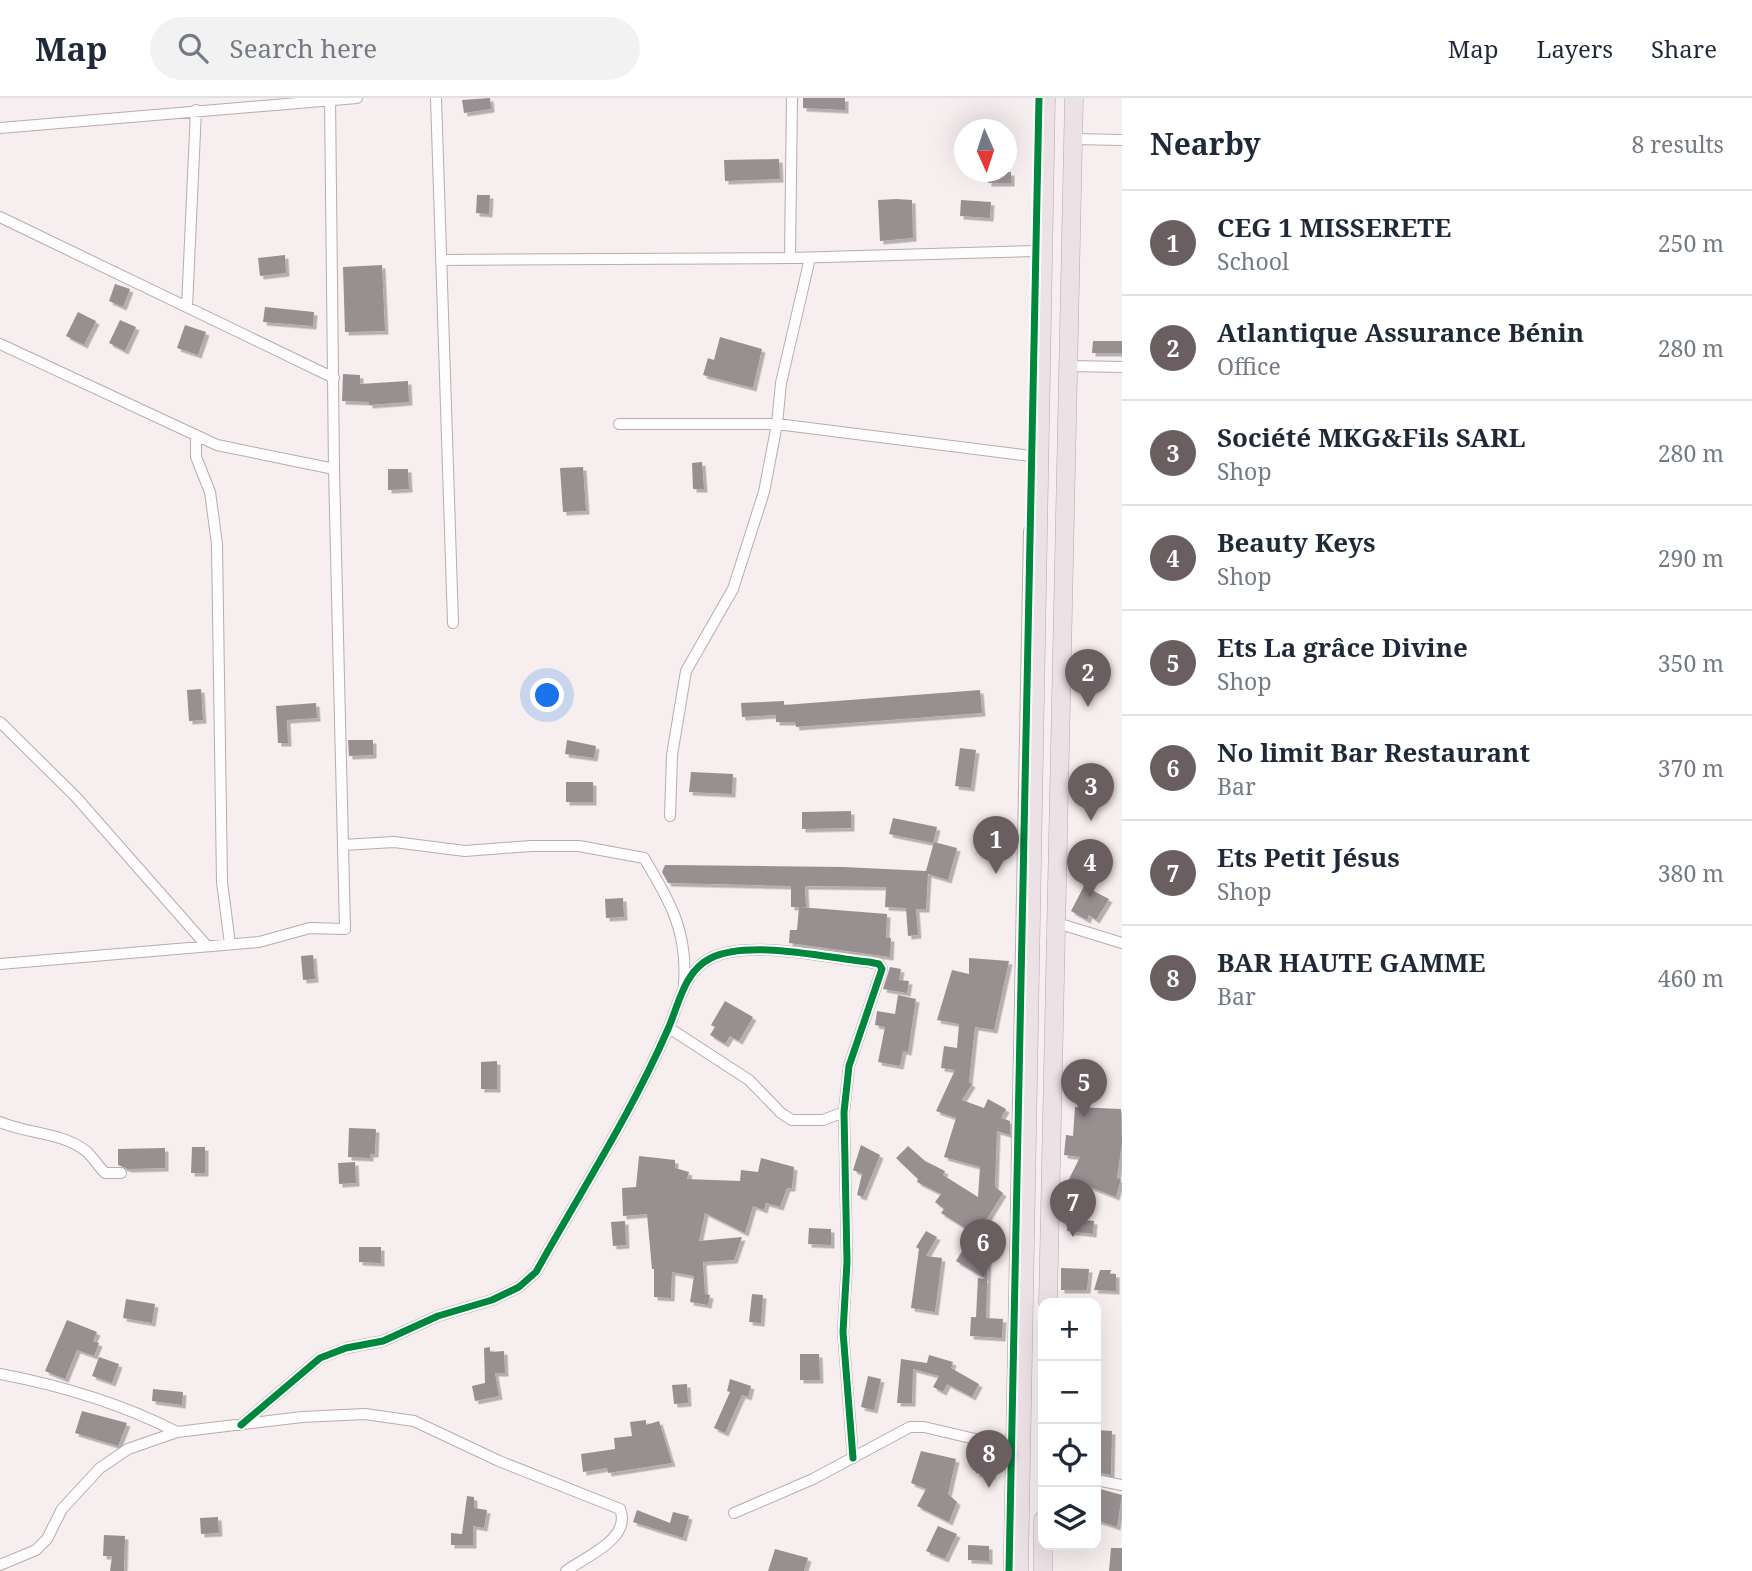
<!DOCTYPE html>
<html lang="en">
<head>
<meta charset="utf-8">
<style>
	body { margin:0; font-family:"Noto Serif",serif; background:#f2f2f3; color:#1f2937 }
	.controls { position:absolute; right:21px; bottom:21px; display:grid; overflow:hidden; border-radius:14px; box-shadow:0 7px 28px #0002 }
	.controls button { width:63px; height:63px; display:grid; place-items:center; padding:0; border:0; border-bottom:2px solid #e0e1e3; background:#fff; color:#1f2937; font:35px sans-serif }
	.compass { position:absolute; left:954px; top:21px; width:63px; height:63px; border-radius:50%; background:#fff; box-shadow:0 7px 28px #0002; rotate:177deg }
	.you { position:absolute; left:548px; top:598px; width:24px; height:24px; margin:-18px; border:5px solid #fff; border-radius:50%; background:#1a73e8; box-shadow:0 0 0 10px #1a73e833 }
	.badge { display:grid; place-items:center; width:46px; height:46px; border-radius:50%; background:#6a5e61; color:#fff; font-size:23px; font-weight:700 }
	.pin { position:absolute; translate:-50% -58px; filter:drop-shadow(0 2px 4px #0008) }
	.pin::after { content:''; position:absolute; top:37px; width:24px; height:21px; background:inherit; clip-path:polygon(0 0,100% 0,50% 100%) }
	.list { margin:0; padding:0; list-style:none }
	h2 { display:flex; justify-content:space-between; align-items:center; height:91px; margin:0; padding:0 28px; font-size:30px }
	h2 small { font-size:23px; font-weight:400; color:#747a83 }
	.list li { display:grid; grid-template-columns:46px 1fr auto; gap:21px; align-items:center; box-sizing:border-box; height:105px; padding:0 28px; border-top:2px solid #e0e1e3 }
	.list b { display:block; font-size:26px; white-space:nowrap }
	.list p { margin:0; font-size:23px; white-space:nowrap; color:#747a83 }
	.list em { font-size:23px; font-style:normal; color:#747a83 }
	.icon { flex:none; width:38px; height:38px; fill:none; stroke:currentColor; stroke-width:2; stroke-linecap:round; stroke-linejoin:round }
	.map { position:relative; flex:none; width:1122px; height:1473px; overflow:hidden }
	header { display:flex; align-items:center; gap:42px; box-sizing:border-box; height:98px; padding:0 35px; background:#fff; border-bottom:2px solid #e0e1e3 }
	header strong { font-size:33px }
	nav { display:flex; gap:38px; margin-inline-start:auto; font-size:24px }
	.search { width:490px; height:63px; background:#f2f2f3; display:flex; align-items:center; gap:18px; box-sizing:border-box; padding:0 24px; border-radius:38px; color:#747a83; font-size:26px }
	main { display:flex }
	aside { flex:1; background:#fff }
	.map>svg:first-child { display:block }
</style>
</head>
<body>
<header>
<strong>Map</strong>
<div class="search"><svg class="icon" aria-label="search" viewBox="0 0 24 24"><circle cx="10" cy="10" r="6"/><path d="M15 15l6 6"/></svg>Search here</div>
<nav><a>Map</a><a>Layers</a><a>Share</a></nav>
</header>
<main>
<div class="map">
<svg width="1122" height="1473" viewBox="0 0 1122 1473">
	<defs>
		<filter id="shadow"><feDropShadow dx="3.5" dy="3.5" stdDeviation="0" flood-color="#0004"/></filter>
	</defs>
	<rect width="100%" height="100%" fill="#f6eeef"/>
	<!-- building -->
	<path fill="#988f91" filter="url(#shadow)" d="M490 0 491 11 464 15 462 2Z
		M803 0H845V12L803 10Z
		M779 61 780 81 725 83 724 62Z
		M988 74H1011V85H988Z
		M477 97H490L489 116 476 115Z
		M896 101 912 102 913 140 880 143 878 102Z
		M961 102 991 104 990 120 960 118Z
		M285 157 286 175 260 178 258 160Z
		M382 167 385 233 345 234 343 169Z
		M115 186 130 191 123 209 109 203Z
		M265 209 314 214 313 228 263 224Z
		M78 214 96 223 84 247 66 238Z
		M120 222 136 229 125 253 109 245Z
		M185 227 206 234 198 257 177 250Z
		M720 239 762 251 753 290 703 277 708 260 714 262Z
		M1093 243H1122V255H1092Z
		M343 276 360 277V286L408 283 409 304 369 307V304L342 303Z
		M702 364 704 391H693L692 365Z
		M583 369 586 413 563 414 560 370Z
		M388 371H408L409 391 388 392Z
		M201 591 203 622 189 623 187 592Z
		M980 592 982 615 796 629 795 624H776V617L742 619 741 605 784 603V607Z
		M316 605 317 620 287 622 288 645H278L276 608Z
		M348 642H373V657L349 658Z
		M567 642 596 648 594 660 565 656Z
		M960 650 976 652 971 690 955 688Z
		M691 674 733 676 732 696 689 694Z
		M566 684H593V704H566Z
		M851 713V730L802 731V714Z
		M893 720 937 729 933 745 889 736Z
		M934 744 957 750 948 782 928 776 926 811H916L918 837 908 838 906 810 885 809 886 789 805 788 806 809H791V788L668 785 662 774 665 767 844 769 926 773Z
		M1084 788 1109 801 1096 822 1089 817 1087 822 1071 813Z
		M623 800 624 819 606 820 605 801Z
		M799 809 887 816 886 840H891L890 859 789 845 790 832H797Z
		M313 857 315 881 303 882 301 858Z
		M969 860 1009 863 994 932 975 929 969 984 972 986 962 1002 984 1010 988 1001 1006 1011 1001 1020 1010 1023V1037L997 1033 995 1089 1003 1095 982 1129 998 1139 988 1156 986 1220 1003 1221 1002 1240 970 1238 971 1219H976L978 1180 986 1181 956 1163 973 1135 941 1115 944 1111 935 1104 941 1096 917 1084 918 1081 896 1060 908 1048 925 1063 945 1073 943 1077 978 1099 980 1069 944 1059 956 1020 936 1013 955 972 941 970 944 948 957 950 959 926 937 922 952 872 969 876Z
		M890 869 901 871 899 882 909 883 907 895 883 891Z
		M898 897 916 901 908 954 903 953 900 968 878 964 885 929 875 927 877 913 895 916Z
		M725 903 753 919 739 943 730 938 725 946 710 937 715 929 711 927Z
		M497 963V991H481V964Z
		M1075 1009 1121 1011 1122 1044 1117 1080 1121 1081 1116 1099 1075 1083 1076 1118H1065L1063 1093 1080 1059 1064 1057 1066 1037 1073 1038Z
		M349 1030 376 1031 375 1056H370V1060L348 1059Z
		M861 1047 880 1057 863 1099 857 1097 862 1076 853 1072Z
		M192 1049H205V1075H191Z
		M165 1050V1070L128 1071 118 1067V1051Z
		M639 1058 675 1062V1070L689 1074 687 1081 740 1083 741 1072 758 1074 761 1060 794 1069 792 1090H787L780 1109 766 1105 764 1112 753 1108 745 1135 705 1115 699 1143 742 1139 734 1162 703 1164 705 1196 710 1197 708 1207 690 1204 694 1178 672 1174 671 1200 654 1199V1171H652L647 1116 623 1118 622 1090 636 1089Z
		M355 1064 356 1085 339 1086 338 1065Z
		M1068 1120 1094 1123 1093 1136 1067 1133Z
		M625 1123 626 1147 613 1148 611 1124Z
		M809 1130 831 1131V1147L808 1146Z
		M926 1133 937 1139 926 1158 942 1160 935 1214 911 1210 919 1151 916 1149Z
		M359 1149H381V1165L359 1164Z
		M1061 1170 1089 1171 1087 1192H1061Z
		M1100 1172H1111L1110 1176H1116V1193L1094 1192Z
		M752 1196 763 1197 761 1225 749 1224Z
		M126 1201 155 1206 152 1225 123 1220Z
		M67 1222 97 1234 93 1243 99 1245 94 1258 77 1252 65 1281 45 1273Z
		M490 1249V1254L504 1253 505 1275H495L499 1298 475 1303 472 1288 485 1285 484 1250Z
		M800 1256H819L820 1282H800Z
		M929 1257 953 1264 951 1270 979 1286 972 1299 947 1286 943 1294 933 1289 939 1278 913 1271 912 1305H897L901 1261 927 1265Z
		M99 1259 119 1266 112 1285 92 1278Z
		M868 1278 881 1281 874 1312 861 1309Z
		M730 1281 751 1288 748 1299 742 1297 725 1335 714 1330 730 1294 727 1293Z
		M687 1286 688 1305 674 1306 672 1287Z
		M153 1291 183 1294 182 1307 152 1303Z
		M82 1313 127 1325 118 1348 75 1335Z
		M646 1322V1327L659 1323 672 1365 608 1375 607 1370 583 1374 581 1356 615 1351 614 1340 632 1338 630 1324Z
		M1096 1332 1112 1333 1111 1377 1096 1374Z
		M980 1350 996 1354 992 1378 976 1375Z
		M921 1353 956 1361 948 1396 957 1404 949 1424 917 1408 926 1391 911 1385Z
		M1100 1391 1122 1397 1117 1429 1096 1422Z
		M467 1398 474 1399V1410L487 1412 484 1430 473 1428V1447H451V1435L462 1436Z
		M637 1412 670 1425 673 1414 689 1418 683 1440 633 1424Z
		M218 1419 219 1435 201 1436 200 1420Z
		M938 1428 957 1436 945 1461 926 1453Z
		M104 1437 125 1438 124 1473H110L112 1458H103Z
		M968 1447 989 1448V1463L968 1462Z
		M1111 1450H1122V1473H1109Z
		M775 1451 808 1460 804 1473H768Z"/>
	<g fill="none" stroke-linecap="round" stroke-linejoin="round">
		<defs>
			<path id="minor" d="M436 0 453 525
				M0 30 357 0
				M1073 41 1122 42
				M0 119 334 280
				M790 160 792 0
				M441 162 790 160 1035 153
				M187 209 196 12
				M0 246 217 347 334 371
				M1070 268 1122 269
				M619 326H777L1031 358
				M196 337V359L210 394 217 446 222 784 230 846
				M0 624 75 698 206 847
				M670 718 672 657 686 573 733 491 764 394 777 326 781 285 810 160
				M343 747 394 744 465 753 531 748H579L644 760C670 803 688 834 684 886
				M1057 825 1122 845
				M0 866 259 844 310 830 345 831 334 371 330 0
				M669 930 749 982 781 1015 792 1022H823L844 1014
				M0 1024C28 1036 61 1034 86 1053 93 1059 98 1068 105 1075H121
				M0 1276C63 1288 120 1305 177 1334
				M241 1327 320 1260 346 1250 383 1243 438 1218 492 1202 519 1189 536 1174C581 1093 631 1016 668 931 679 906 684 873 711 860 749 841 827 860 869 864L879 866 882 871 849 968 844 1014 847 1164 843 1234 853 1360
				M1096 1382 1122 1387
				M734 1415 813 1381 910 1329H924L1017 1351
				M0 1467 36 1452 47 1441 62 1411 100 1370 128 1351 177 1334 302 1319 365 1316 414 1323 499 1363 620 1411C632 1440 587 1458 566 1473
				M1009 1473 1029 433"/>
			<path id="trunk" d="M1048 1205 1074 0
				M1019 1473 1046 0
				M1043 1473V1422"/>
		</defs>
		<!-- minor casing -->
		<use href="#minor" stroke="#b7acae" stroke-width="12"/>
		<!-- trunk casing -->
		<use href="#trunk" stroke="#b8a6ab" stroke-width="19"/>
		<!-- minor -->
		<use href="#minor" stroke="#fefcfd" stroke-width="10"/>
		<!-- trunk -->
		<use href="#trunk" stroke="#ece1e4" stroke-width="18"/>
		<defs>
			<path id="cycleway" d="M241 1327 320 1260 346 1250 383 1243 438 1218 492 1202 519 1189 536 1174C581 1093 631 1016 668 931 679 906 684 873 711 860 749 841 827 860 869 864L879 866 882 871 849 968 844 1014 847 1164 843 1234 853 1360
				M1009 1473 1039 0"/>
		</defs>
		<!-- cycleway casing -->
		<use href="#cycleway" stroke="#fff" stroke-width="11"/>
		<!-- cycleway -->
		<use href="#cycleway" stroke="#00873e" stroke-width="7"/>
	</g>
</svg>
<div class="controls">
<button>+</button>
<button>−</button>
<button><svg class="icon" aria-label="locate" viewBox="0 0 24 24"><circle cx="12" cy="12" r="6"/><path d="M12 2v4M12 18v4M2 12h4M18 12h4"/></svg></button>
<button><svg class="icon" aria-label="layers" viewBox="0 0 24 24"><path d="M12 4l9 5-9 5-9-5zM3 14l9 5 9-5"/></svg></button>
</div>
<svg class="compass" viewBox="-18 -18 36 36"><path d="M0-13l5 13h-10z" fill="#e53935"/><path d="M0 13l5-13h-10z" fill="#747a83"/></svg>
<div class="you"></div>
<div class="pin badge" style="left:996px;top:776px">1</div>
<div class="pin badge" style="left:1088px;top:609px">2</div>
<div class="pin badge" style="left:1091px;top:723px">3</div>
<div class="pin badge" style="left:1090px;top:799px">4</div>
<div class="pin badge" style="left:1084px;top:1019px">5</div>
<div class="pin badge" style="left:983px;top:1179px">6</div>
<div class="pin badge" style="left:1073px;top:1139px">7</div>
<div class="pin badge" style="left:989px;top:1390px">8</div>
</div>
<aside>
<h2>Nearby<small>8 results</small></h2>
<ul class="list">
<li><span class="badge">1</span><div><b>CEG 1 MISSERETE</b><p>School</p></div><em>250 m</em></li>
<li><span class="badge">2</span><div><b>Atlantique Assurance Bénin</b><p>Office</p></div><em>280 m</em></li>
<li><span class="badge">3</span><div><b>Société MKG&amp;Fils SARL</b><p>Shop</p></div><em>280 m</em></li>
<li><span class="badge">4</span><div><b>Beauty Keys</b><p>Shop</p></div><em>290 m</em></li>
<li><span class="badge">5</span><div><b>Ets La grâce Divine</b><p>Shop</p></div><em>350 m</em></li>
<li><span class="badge">6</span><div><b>No limit Bar Restaurant</b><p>Bar</p></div><em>370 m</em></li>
<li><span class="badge">7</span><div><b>Ets Petit Jésus</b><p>Shop</p></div><em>380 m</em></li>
<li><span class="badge">8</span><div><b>BAR HAUTE GAMME</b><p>Bar</p></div><em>460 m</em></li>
</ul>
</aside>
</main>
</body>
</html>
